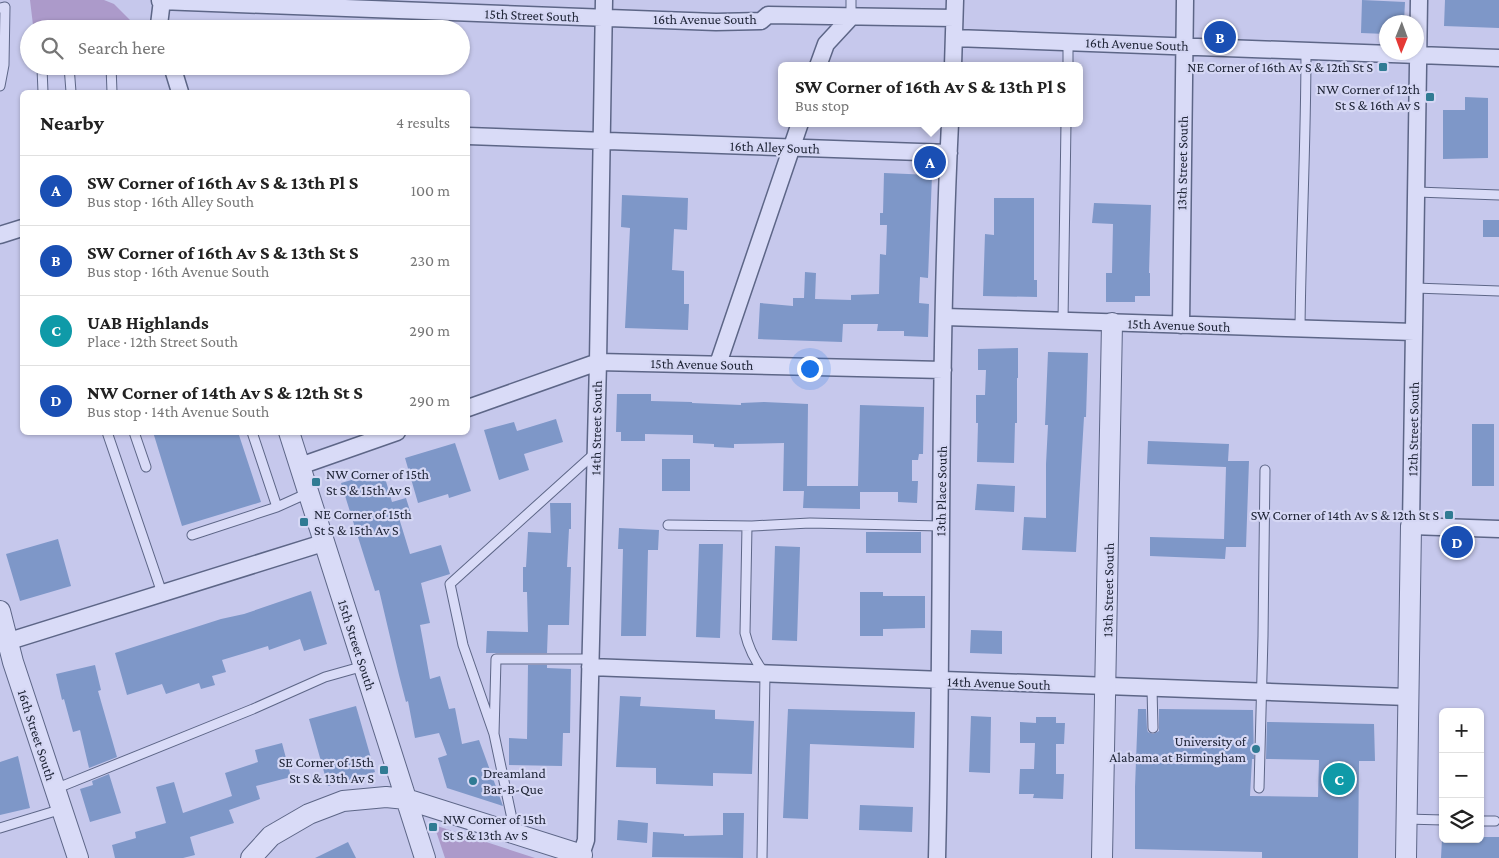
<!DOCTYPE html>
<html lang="en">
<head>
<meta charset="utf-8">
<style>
	body { margin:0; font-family:"Crimson Pro",serif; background:#f2f2f2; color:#222 }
	.controls { position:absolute; right:15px; bottom:15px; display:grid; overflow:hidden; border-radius:8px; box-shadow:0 1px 4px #0004 }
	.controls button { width:45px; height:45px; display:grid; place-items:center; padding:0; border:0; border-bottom:1px solid #e0e0e0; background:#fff; color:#222; font:25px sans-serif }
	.compass { position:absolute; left:1379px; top:15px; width:45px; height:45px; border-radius:50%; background:#fff; box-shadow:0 1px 4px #0004; rotate:181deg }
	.you { position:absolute; left:809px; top:368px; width:18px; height:18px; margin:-12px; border:4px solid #fff; border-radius:50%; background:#1a73e8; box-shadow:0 0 0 8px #1a73e833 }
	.badge { display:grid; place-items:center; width:32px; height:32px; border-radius:50%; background:#db2777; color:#fff; font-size:16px; font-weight:700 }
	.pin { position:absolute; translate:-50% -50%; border:2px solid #fff; box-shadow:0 1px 5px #0006 }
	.popup { position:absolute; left:778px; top:62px; width:305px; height:65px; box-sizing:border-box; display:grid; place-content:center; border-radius:8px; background:#fff; filter:drop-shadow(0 1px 4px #0005); font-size:16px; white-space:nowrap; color:#767676 }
	.popup b { font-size:19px; color:#222 }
	.popup::after { content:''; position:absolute; left:50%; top:100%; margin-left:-10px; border:10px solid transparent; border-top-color:#fff }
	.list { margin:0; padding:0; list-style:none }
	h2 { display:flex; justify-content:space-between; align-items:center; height:65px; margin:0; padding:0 20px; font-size:21px }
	h2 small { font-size:16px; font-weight:400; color:#767676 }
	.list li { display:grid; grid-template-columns:32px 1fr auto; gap:15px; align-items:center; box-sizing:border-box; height:70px; padding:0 20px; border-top:1px solid #e0e0e0 }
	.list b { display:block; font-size:19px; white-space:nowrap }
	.list p { margin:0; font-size:16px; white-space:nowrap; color:#767676 }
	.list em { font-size:16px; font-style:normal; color:#767676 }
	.icon { flex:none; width:28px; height:28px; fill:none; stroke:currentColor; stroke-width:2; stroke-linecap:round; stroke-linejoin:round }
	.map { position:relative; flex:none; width:1499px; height:858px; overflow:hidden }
	.search { position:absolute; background:#fff; box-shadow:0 1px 4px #0004; left:20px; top:20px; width:450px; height:55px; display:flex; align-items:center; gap:12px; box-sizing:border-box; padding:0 18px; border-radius:28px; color:#767676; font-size:19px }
	.panel { position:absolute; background:#fff; box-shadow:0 1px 4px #0004; left:20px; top:90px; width:450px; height:345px; border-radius:8px }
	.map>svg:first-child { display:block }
</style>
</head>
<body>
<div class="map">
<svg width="1499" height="858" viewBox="0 0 1499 858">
	<rect width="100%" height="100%" fill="#c6c8ec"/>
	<!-- green -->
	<path fill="#ac9aca" d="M30 0H104L114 4 139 29H38L33 25Z
		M434 825 535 858H445Z"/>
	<!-- building -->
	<path fill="#7e97c8" d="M1362 0 1405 2 1404 22H1386V34L1361 33Z
		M1445 0H1499V28L1444 26Z
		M1465 97 1488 98V158L1443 159V110H1465Z
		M884 173 932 175 928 278 920 277 919 303 929 304 928 337 904 336V331H877L878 324H843L842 342 758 339 760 303 793 306V298H804L805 272 816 273 815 299 851 300V295L879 294 880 254 886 255 887 225H880V213H883Z
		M622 195 688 198 687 230 674 229 672 270 684 271V304H689L688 330 625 328 630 228 621 227Z
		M994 198H1034V280H1037V297L983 296 985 234 994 235Z
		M1094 203 1151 205 1149 273H1150V296H1135V302H1106V273H1112L1113 224 1092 223Z
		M1483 220H1499V237H1483Z
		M1018 348V378H1017V423H1015L1014 463 977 462 978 423H976V395H985L986 370H978V349Z
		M1048 352 1088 353 1086 417H1084L1076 552 1022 550 1024 517 1046 518V464L1048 425H1045Z
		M617 394H651V401L692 402V403L741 405V403L764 402 808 404 807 486H858L860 405 924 407 923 454H919L918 460H912V481H918L917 503 898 502V492H860V509L803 508 804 491H783L784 443 734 444V448L714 447V444L693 443V435L645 434V441H621V432H616Z
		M556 419 563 442 524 454 529 470 499 480 484 430 514 422 517 431Z
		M1472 424H1494V486H1472Z
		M153 432H238L261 502 182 526Z
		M1148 441 1229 444 1228 461H1249L1246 547H1226L1225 559 1150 556V537L1224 539 1226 467 1147 464Z
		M455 443 471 491 449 498 448 494 418 503 405 458Z
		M662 459H690V491H662Z
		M383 471 392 502 406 498 411 514 399 518 410 554 441 545 450 574 421 583 430 623 420 625 430 679 440 676 449 709 455 708 462 744 479 740 503 806 447 788 438 758 447 755 439 733 415 738 408 701 406 702 399 675 379 590 375 591 341 483Z
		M977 484 1015 486 1014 512 975 510Z
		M550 503H571V529H569L567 567H571L569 625H548L547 653H486L487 631 528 632 527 592H523V567H526L528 532 551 533Z
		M619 528 659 530 658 550H648L646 636H621L623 549H618Z
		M866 532H921V553H866Z
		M58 539 71 586 20 601 6 554Z
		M699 544H723L720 638 696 637Z
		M775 546 800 547 797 641 772 640Z
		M311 591 327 644 304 651 300 639 269 650 268 646 222 660 226 672 212 676 215 685 201 689 199 683 166 694 162 684 127 695 115 653 221 619 244 614Z
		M860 592H883V596H925V628L883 629V636H860Z
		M971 630 1002 631V654L970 653Z
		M95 665 101 690 98 691 117 757 89 768 80 730 73 732 64 699 62 700 56 674Z
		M528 665H547V668L571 669 570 733H563L562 766 509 765V738L527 739Z
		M620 696 641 697 640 706 715 710V719L754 721 752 774 713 773V786L656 784V768L616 767Z
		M356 706 375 772 328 786 309 719Z
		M788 709 915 712 914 748 810 744 808 819 783 818Z
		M1138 709H1146L1147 729 1148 732 1153 734 1159 731V709L1253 710 1254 759H1252L1250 796 1318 797 1319 760 1266 759 1267 722 1374 724 1375 761H1359L1358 858H1262V852L1135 849V787Z
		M971 716 991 717 990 773 969 772Z
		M1036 717H1056V723H1065L1064 744H1056V774H1064L1063 799 1033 798 1034 794H1019L1020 769H1034L1035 743H1020V722L1036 723Z
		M282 743 291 777 256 786 260 799 229 810 234 823 190 837 195 855 183 858H115L112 845 136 838 135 832 166 823 156 787 174 782 183 813 232 796 225 773 258 762 255 750Z
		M18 756 30 808 0 815V762Z
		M109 774 121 813 90 822 80 789 93 785 92 781Z
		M860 805 913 807 912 832 859 830Z
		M723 813H744L743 858 652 857 653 832 684 834V836L723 835Z
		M618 820 648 823 647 843 617 840Z
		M1480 837H1499V858H1441L1442 839H1480Z
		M348 842 356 858H315Z"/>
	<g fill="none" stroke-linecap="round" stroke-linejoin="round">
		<defs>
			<path id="service" d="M0 8 5 7 4 65 0 86
				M851 17V0
				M69 66 71 92
				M111 66 112 92
				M148 66 172 68
				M1068 66V42
				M43 92 42 68 59 66
				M1417 192 1499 195
				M1415 288 1499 291
				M1063 321 1066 123
				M1300 328C1301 236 1306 143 1306 50
				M107 432 162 593
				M134 432 146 467
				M252 432 277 507 308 493
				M668 525 752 526 810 523 940 526
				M747 526 745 633C749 650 755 661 765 674L762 858
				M192 535 277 507
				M1152 689 1153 728
				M494 734 463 645 450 584 595 453
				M1259 788 1263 636 1265 470
				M55 789 253 709 325 677 364 666
				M1406 819 1443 820
				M1480 821H1495
				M0 828 62 809
				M515 833 494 734 496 659H590"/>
			<path id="minor" d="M1419 0 1411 526 1499 529
				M160 1 716 22 761 21 768 15 954 18
				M160 29 159 25 162 0
				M954 38 1499 58
				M172 66 180 92
				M818 66 826 44 851 17
				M953 66 955 0
				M468 136 949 153
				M0 235 22 228
				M945 317 1414 332
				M1181 325 1185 0
				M718 364 800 123
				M468 408 598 362 943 370
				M300 466 397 432
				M0 644 323 543
				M590 667 1408 697
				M580 858 586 840 598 362 604 0
				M937 858C943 613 938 368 950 123"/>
			<path id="tertiary" d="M289 432 425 858
				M0 611 13 662 78 858
				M251 858 271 836 309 814 343 801 386 797 406 799 582 855
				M1102 858 1112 323
				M1406 858 1411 526"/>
		</defs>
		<!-- service casing -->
		<use href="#service" stroke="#5d6687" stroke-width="11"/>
		<!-- minor casing -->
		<use href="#minor" stroke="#5d6687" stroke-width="19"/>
		<!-- tertiary casing -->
		<use href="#tertiary" stroke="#5d6687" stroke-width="22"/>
		<!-- service -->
		<use href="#service" stroke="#d9dbf7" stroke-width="9"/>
		<!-- minor -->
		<use href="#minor" stroke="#d9dbf7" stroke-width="16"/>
		<!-- tertiary -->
		<use href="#tertiary" stroke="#d9dbf7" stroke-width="20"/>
	</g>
	<!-- markers -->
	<g fill="#307b93" stroke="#d5d7f4" stroke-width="2">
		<rect x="1378" y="62" width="10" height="10" rx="2.5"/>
		<rect x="1425" y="92" width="10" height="10" rx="2.5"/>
		<rect x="311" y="477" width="10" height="10" rx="2.5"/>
		<rect x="1444" y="510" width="10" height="10" rx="2.5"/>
		<rect x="299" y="517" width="10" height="10" rx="2.5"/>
		<circle cx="1256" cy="749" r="5"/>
		<rect x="379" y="765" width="10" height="10" rx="2.5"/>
		<circle cx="473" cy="781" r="5"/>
		<rect x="428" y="822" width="10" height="10" rx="2.5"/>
	</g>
	<g text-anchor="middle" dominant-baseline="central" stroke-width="4.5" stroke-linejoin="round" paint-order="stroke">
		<!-- street labels -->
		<g font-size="14" fill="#202638" stroke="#d5d7f4">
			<text transform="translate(532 15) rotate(2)">15th Street South</text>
			<text x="705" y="19">16th Avenue South</text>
			<text transform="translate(1137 44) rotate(2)">16th Avenue South</text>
			<text transform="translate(775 147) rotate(2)">16th Alley South</text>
			<text transform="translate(1182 163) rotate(-89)">13th Street South</text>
			<text transform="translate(1179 325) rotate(2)">15th Avenue South</text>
			<text transform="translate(702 364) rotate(1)">15th Avenue South</text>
			<text transform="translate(596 428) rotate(-89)">14th Street South</text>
			<text transform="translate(1413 429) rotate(-89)">12th Street South</text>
			<text transform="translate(941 491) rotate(-89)">13th Place South</text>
			<text transform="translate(1108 590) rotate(-89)">13th Street South</text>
			<text transform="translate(357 645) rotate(72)">15th Street South</text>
			<text transform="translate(999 683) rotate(2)">14th Avenue South</text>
			<text transform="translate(37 735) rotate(72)">16th Street South</text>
		</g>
		<!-- poi labels -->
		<g font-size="14" fill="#202638" stroke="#d5d7f4" text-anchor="end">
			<text x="1373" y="67">NE Corner of 16th Av S &amp; 12th St S</text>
			<text x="1420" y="89">NW Corner of 12th<tspan x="1420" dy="16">St S &amp; 16th Av S</tspan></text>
			<text x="326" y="474" text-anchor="start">NW Corner of 15th<tspan x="326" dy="16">St S &amp; 15th Av S</tspan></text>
			<text x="314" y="514" text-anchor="start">NE Corner of 15th<tspan x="314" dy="16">St S &amp; 15th Av S</tspan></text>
			<text x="1439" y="515">SW Corner of 14th Av S &amp; 12th St S</text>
			<text x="1246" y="741">University of<tspan x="1246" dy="16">Alabama at Birmingham</tspan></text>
			<text x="374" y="762">SE Corner of 15th<tspan x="374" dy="16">St S &amp; 13th Av S</tspan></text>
			<text x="483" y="773" text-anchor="start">Dreamland<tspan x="483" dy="16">Bar-B-Que</tspan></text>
			<text x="443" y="819" text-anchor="start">NW Corner of 15th<tspan x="443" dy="16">St S &amp; 13th Av S</tspan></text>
		</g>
	</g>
</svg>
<div class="controls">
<button>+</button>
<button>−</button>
<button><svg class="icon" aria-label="layers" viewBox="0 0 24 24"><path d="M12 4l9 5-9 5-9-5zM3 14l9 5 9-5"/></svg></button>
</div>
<svg class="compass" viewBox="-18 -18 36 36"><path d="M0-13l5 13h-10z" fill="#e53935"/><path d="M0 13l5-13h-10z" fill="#767676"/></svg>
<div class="you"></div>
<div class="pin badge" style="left:930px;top:162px;background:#1a4fb4">A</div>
<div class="popup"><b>SW Corner of 16th Av S &amp; 13th Pl S</b>Bus stop</div>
<div class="pin badge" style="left:1220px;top:37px;background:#1a4fb4">B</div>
<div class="pin badge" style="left:1339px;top:779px;background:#0f9aa8">C</div>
<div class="pin badge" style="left:1457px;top:542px;background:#1a4fb4">D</div>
<div class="search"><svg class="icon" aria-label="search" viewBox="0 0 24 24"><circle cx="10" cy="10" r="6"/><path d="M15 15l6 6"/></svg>Search here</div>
<section class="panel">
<h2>Nearby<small>4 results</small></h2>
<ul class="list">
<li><span class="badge" style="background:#1a4fb4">A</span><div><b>SW Corner of 16th Av S &amp; 13th Pl S</b><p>Bus stop · 16th Alley South</p></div><em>100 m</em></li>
<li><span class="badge" style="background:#1a4fb4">B</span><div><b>SW Corner of 16th Av S &amp; 13th St S</b><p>Bus stop · 16th Avenue South</p></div><em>230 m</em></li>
<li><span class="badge" style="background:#0f9aa8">C</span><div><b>UAB Highlands</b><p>Place · 12th Street South</p></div><em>290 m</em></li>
<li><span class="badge" style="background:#1a4fb4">D</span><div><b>NW Corner of 14th Av S &amp; 12th St S</b><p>Bus stop · 14th Avenue South</p></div><em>290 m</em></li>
</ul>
</section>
</div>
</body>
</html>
